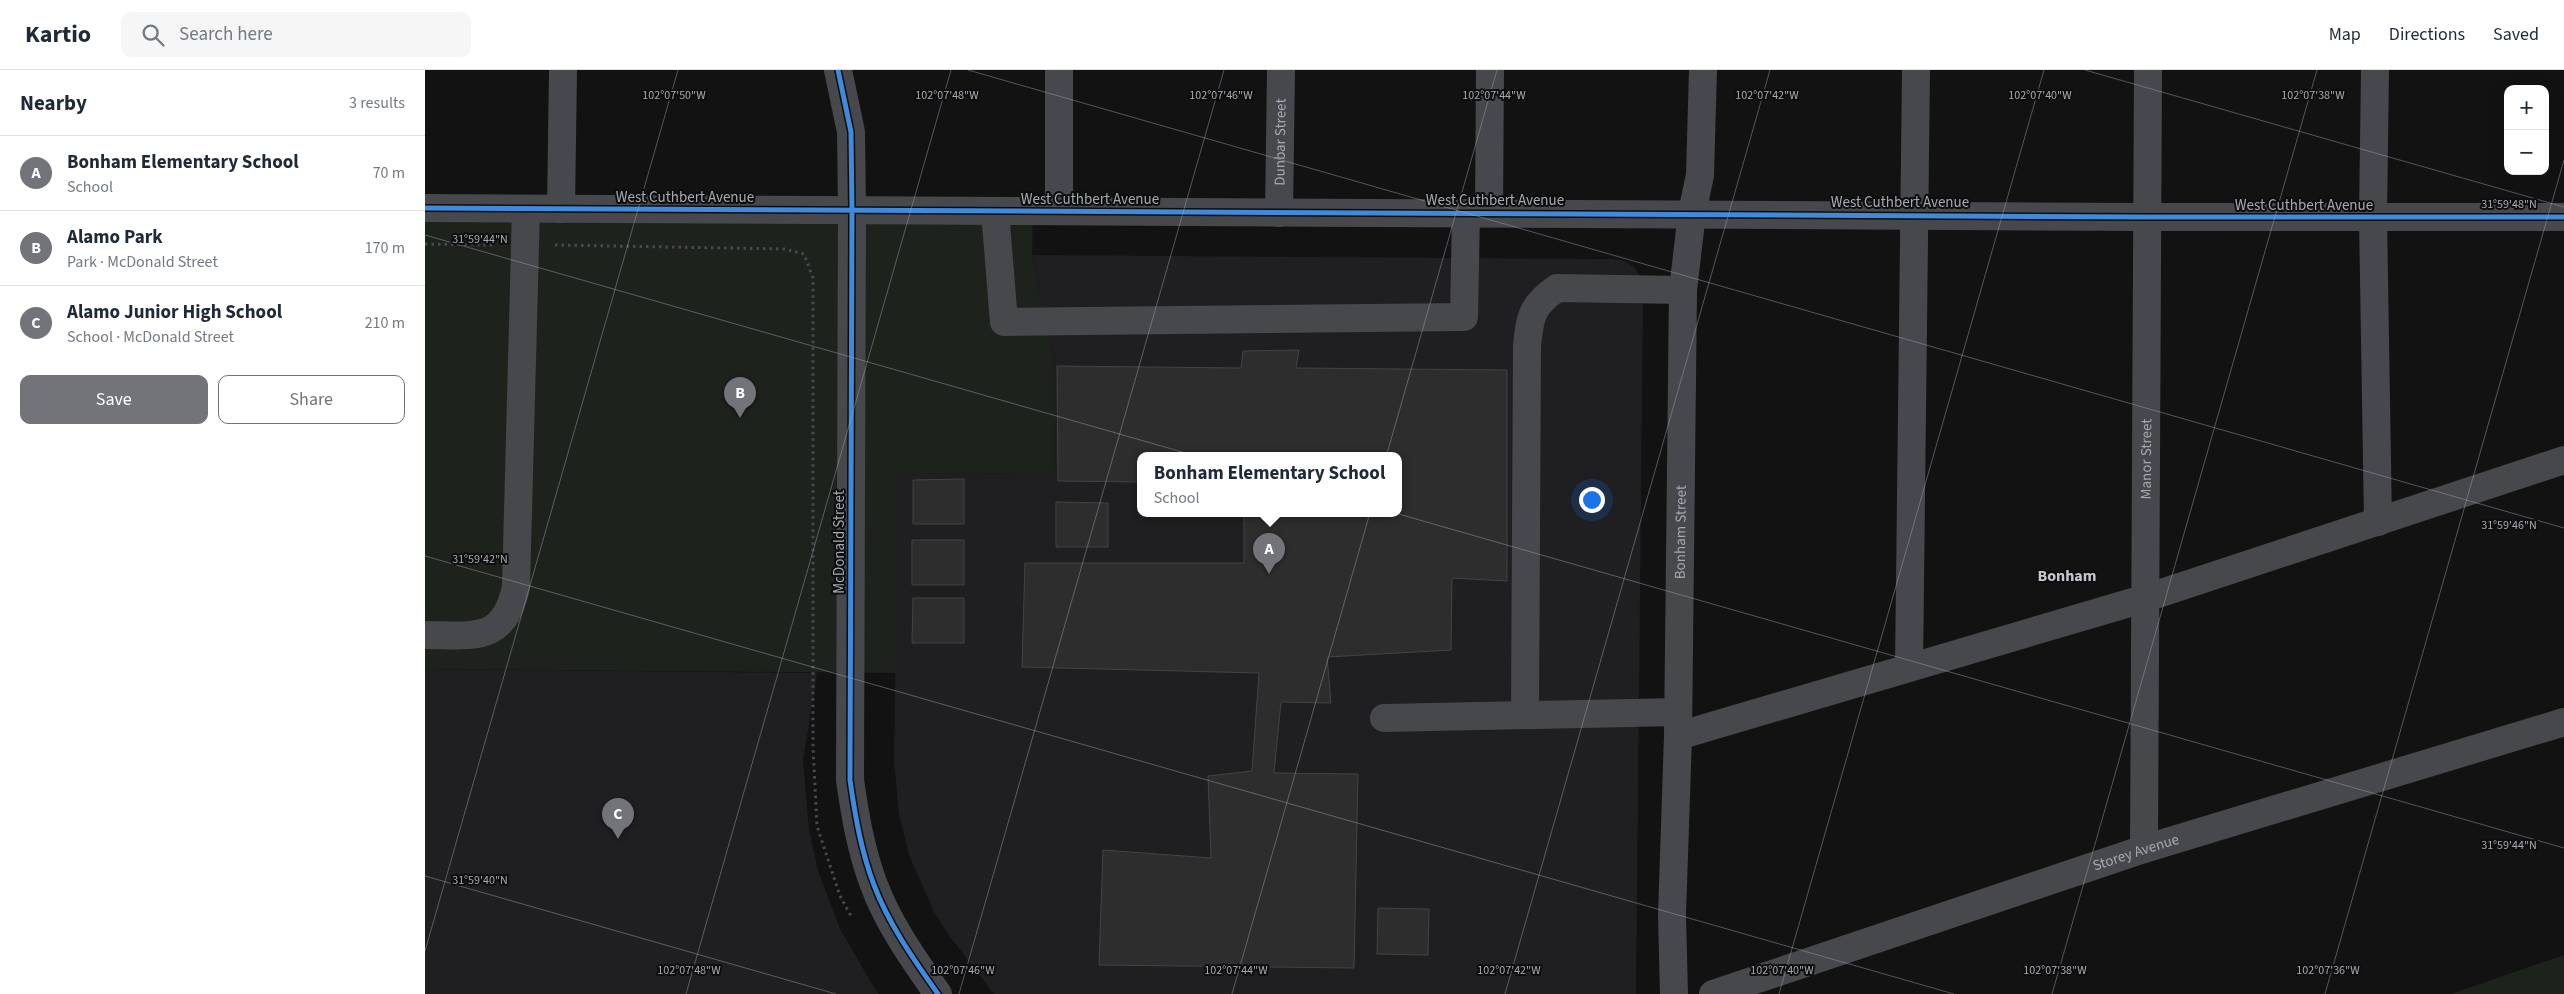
<!DOCTYPE html>
<html lang="en">
<head>
<meta charset="utf-8">
<style>
	body { margin:0; font-family:"Source Sans 3",sans-serif; background:#f6f6f7; color:#1f2937 }
	.controls { position:absolute; right:15px; top:15px; display:grid; overflow:hidden; border-radius:10px; box-shadow:0 5px 20px #0002 }
	.controls button { width:45px; height:45px; display:grid; place-items:center; padding:0; border:0; border-bottom:1px solid #e0e1e3; background:#fff; color:#1f2937; font:25px sans-serif }
	.you { position:absolute; left:1166px; top:429px; width:18px; height:18px; margin:-12px; border:4px solid #fff; border-radius:50%; background:#1a73e8; box-shadow:0 0 0 8px #1a73e833 }
	.badge { display:grid; place-items:center; width:32px; height:32px; border-radius:50%; background:#72747a; color:#fff; font-size:16px; font-weight:700 }
	.pin { position:absolute; translate:-50% -41px; filter:drop-shadow(0 1px 2px #0008) }
	.pin::after { content:''; position:absolute; top:26px; width:18px; height:15px; background:inherit; clip-path:polygon(0 0,100% 0,50% 100%) }
	.popup { position:absolute; left:712px; top:382px; width:265px; height:65px; box-sizing:border-box; display:grid; place-content:center; border-radius:10px; background:#fff; filter:drop-shadow(0 1px 4px #0005); font-size:16px; white-space:nowrap; color:#747a83 }
	.popup b { font-size:19px; color:#1f2937 }
	.popup::after { content:''; position:absolute; left:50%; top:100%; margin-left:-10px; border:10px solid transparent; border-top-color:#fff }
	.list { margin:0; padding:0; list-style:none }
	h2 { display:flex; justify-content:space-between; align-items:center; height:65px; margin:0; padding:0 20px; font-size:21px }
	h2 small { font-size:16px; font-weight:400; color:#747a83 }
	.list li { display:grid; grid-template-columns:32px 1fr auto; gap:15px; align-items:center; box-sizing:border-box; height:75px; padding:0 20px; border-top:1px solid #e0e1e3 }
	.list b { display:block; font-size:19px; white-space:nowrap }
	.list p { margin:0; font-size:16px; white-space:nowrap; color:#747a83 }
	.list em { font-size:16px; font-style:normal; color:#747a83 }
	.actions { display:flex; gap:10px; padding:15px 20px }
	.actions a { flex:1; padding:11px 0; border:1px solid #72747a; border-radius:10px; text-align:center; font-size:18px; color:#72747a }
	.actions .main { background:#72747a; color:#fff }
	.icon { flex:none; width:28px; height:28px; fill:none; stroke:currentColor; stroke-width:2; stroke-linecap:round; stroke-linejoin:round }
	.map { position:relative; flex:none; width:2139px; height:924px; overflow:hidden }
	header { display:flex; align-items:center; gap:30px; box-sizing:border-box; height:70px; padding:0 25px; background:#fff; border-bottom:1px solid #e0e1e3 }
	header strong { font-size:24px }
	nav { display:flex; gap:28px; margin-inline-start:auto; font-size:18px }
	.search { width:350px; height:45px; background:#f6f6f7; display:flex; align-items:center; gap:12px; box-sizing:border-box; padding:0 18px; border-radius:10px; color:#747a83; font-size:19px }
	main { display:flex }
	aside { flex:1; background:#fff }
	.map>svg:first-child { display:block }
</style>
</head>
<body>
<header>
<strong>Kartio</strong>
<div class="search"><svg class="icon" aria-label="search" viewBox="0 0 24 24"><circle cx="10" cy="10" r="6"/><path d="M15 15l6 6"/></svg>Search here</div>
<nav><a>Map</a><a>Directions</a><a>Saved</a></nav>
</header>
<main>
<aside>
<h2>Nearby<small>3 results</small></h2>
<ul class="list">
<li><span class="badge">A</span><div><b>Bonham Elementary School</b><p>School</p></div><em>70 m</em></li>
<li><span class="badge">B</span><div><b>Alamo Park</b><p>Park · McDonald Street</p></div><em>170 m</em></li>
<li><span class="badge">C</span><div><b>Alamo Junior High School</b><p>School · McDonald Street</p></div><em>210 m</em></li>
</ul>
<div class="actions"><a class="main">Save</a><a>Share</a></div>
</aside>
<div class="map">
<svg width="2139" height="924" viewBox="0 0 2139 924">
	<rect width="100%" height="100%" fill="#121213"/>
	<!-- built -->
	<path fill="#1f1f21" fill-rule="evenodd" d="M607 185 1188 189 1200 191 1210 198 1216 208 1218 220 1211 924H569L526 868 509 842 484 785 474 744 469 691 473 404 631 403 629 293ZM715 385H973V443H715Z
		M0 599 392 603 378 691 384 759 393 801 415 859 453 924H0Z"/>
	<!-- green -->
	<path fill="#1d221d" d="M0 137 608 141 607 185 629 293 631 403 473 404 471 603 0 599Z
		M2139 885V924H2026Z"/>
	<!-- building -->
	<path fill="#2d2d2e" stroke="#424346" d="M874 280 871 298 1082 300V511L1027 508 1026 580 902 587 906 633 856 632 849 703 933 704 929 898 674 895 678 780 786 788 783 706 827 701 834 603 597 597 600 493H819V443H973V385H715V412L633 411 632 296 816 298 818 281Z
		M539 409V454H488V410Z
		M631 432 683 433V477H631Z
		M487 470H539V515H487Z
		M488 528H539V573H487Z
		M953 838 1004 839 1003 885 952 884Z"/>
	<g fill="none" stroke-linecap="round" stroke-linejoin="round">
		<!-- path -->
		<path stroke="#48494c" stroke-width="3" stroke-dasharray="2.5 4" stroke-linecap="butt" d="M0 174 69 175
			M130 175 359 179 379 184 388 208V677L392 756 415 826 426 846"/>
		<!-- minor -->
		<g stroke="#47484b" stroke-width="28">
			<path d="M413 0 426 62 427 140 425 710C430 745 436 781 449 815 463 853 489 890 513 924"/>
			<path d="M634 0V141"/>
			<path d="M1950 0 1948 147 1953 452"/>
			<path d="M0 138 1723 147H2139"/>
			<path d="M136 139 138 0"/>
			<path d="M570 141 579 252 1039 247 1041 143"/>
			<path id="s1" d="M854 143 856 0"/>
			<path d="M1064 143 1065 0"/>
			<path d="M0 565C48 565 79 574 91 517L101 139"/>
			<path d="M1484 598 1491 0"/>
			<path d="M1100 643 1102 276C1105 247 1106 236 1132 218L1258 220"/>
			<path d="M959 648 1253 642"/>
			<path d="M1253 666 1718 529 2139 390"/>
			<path id="s2" d="M1719 779 1723 0"/>
			<path id="s3" d="M1249 924 1247 845 1253 666 1258 220 1267 143 1275 105 1278 0"/>
			<path id="s4" d="M1288 924 1719 779 2139 652"/>
		</g>
		<defs>
			<path id="cycleway" d="M413 0 426 62 427 140 425 710C430 745 436 781 449 815 463 853 489 890 513 924
				M0 138 1723 147H2139"/>
		</defs>
		<!-- cycleway casing -->
		<use href="#cycleway" stroke="#0d0d0e" stroke-width="8"/>
		<!-- cycleway -->
		<use href="#cycleway" stroke="#408adc" stroke-width="5"/>
	</g>
	<!-- ticks -->
	<path fill="none" stroke="#a5a9b2" stroke-width="1" stroke-opacity="0.45" d="M543 0 2139 458M1660 0 2139 137M0 165 2139 778M0 486 1529 924M0 806 411 924M0 881 253 0M261 924 526 0M534 924 799 0M807 924 1072 0M1080 924 1345 0M1354 924 1619 0M1627 924 1892 0M1900 924 2139 90"/>
	<g text-anchor="middle" dominant-baseline="central" stroke-width="4" stroke-linejoin="round" paint-order="stroke">
		<!-- street labels -->
		<g font-size="15" fill="#a5a9b2" stroke="#0d0d0e">
			<text stroke="none"><textPath href="#s1" startOffset="71">Dunbar Street</textPath></text>
			<text x="260" y="127">West Cuthbert Avenue</text>
			<text x="665" y="129">West Cuthbert Avenue</text>
			<text x="1070" y="130">West Cuthbert Avenue</text>
			<text x="1475" y="132">West Cuthbert Avenue</text>
			<text x="1879" y="135">West Cuthbert Avenue</text>
			<text stroke="none"><textPath href="#s2" startOffset="390">Manor Street</textPath></text>
			<text stroke="none"><textPath href="#s3" startOffset="462">Bonham Street</textPath></text>
			<text transform="translate(414 472) rotate(-90)">McDonald Street</text>
			<text stroke="none"><textPath href="#s4" startOffset="446">Storey Avenue</textPath></text>
		</g>
		<!-- neighbourhood labels -->
		<g font-size="16" font-weight="bold" fill="#c5c8ce" stroke="#0d0d0e">
			<text x="1642" y="506">Bonham</text>
		</g>
	</g>
	<g font-size="12" text-anchor="middle" fill="#a5a9b2" stroke="#0d0d0e" stroke-width="4" stroke-linejoin="round" paint-order="stroke">
		<text x="249" y="29">102°07'50"W</text>
		<text x="522" y="29">102°07'48"W</text>
		<text x="796" y="29">102°07'46"W</text>
		<text x="1069" y="29">102°07'44"W</text>
		<text x="1342" y="29">102°07'42"W</text>
		<text x="1615" y="29">102°07'40"W</text>
		<text x="1888" y="29">102°07'38"W</text>
		<text x="2084" y="138">31°59'48"N</text>
		<text x="55" y="173">31°59'44"N</text>
		<text x="2084" y="459">31°59'46"N</text>
		<text x="55" y="493">31°59'42"N</text>
		<text x="2084" y="779">31°59'44"N</text>
		<text x="55" y="814">31°59'40"N</text>
		<text x="264" y="904">102°07'48"W</text>
		<text x="538" y="904">102°07'46"W</text>
		<text x="811" y="904">102°07'44"W</text>
		<text x="1084" y="904">102°07'42"W</text>
		<text x="1357" y="904">102°07'40"W</text>
		<text x="1630" y="904">102°07'38"W</text>
		<text x="1903" y="904">102°07'36"W</text>
	</g>
</svg>
<div class="controls">
<button>+</button>
<button>−</button>
</div>
<div class="you"></div>
<div class="pin badge" style="left:844px;top:504px">A</div>
<div class="popup"><b>Bonham Elementary School</b>School</div>
<div class="pin badge" style="left:315px;top:348px">B</div>
<div class="pin badge" style="left:193px;top:769px">C</div>
</div>
</main>
</body>
</html>
